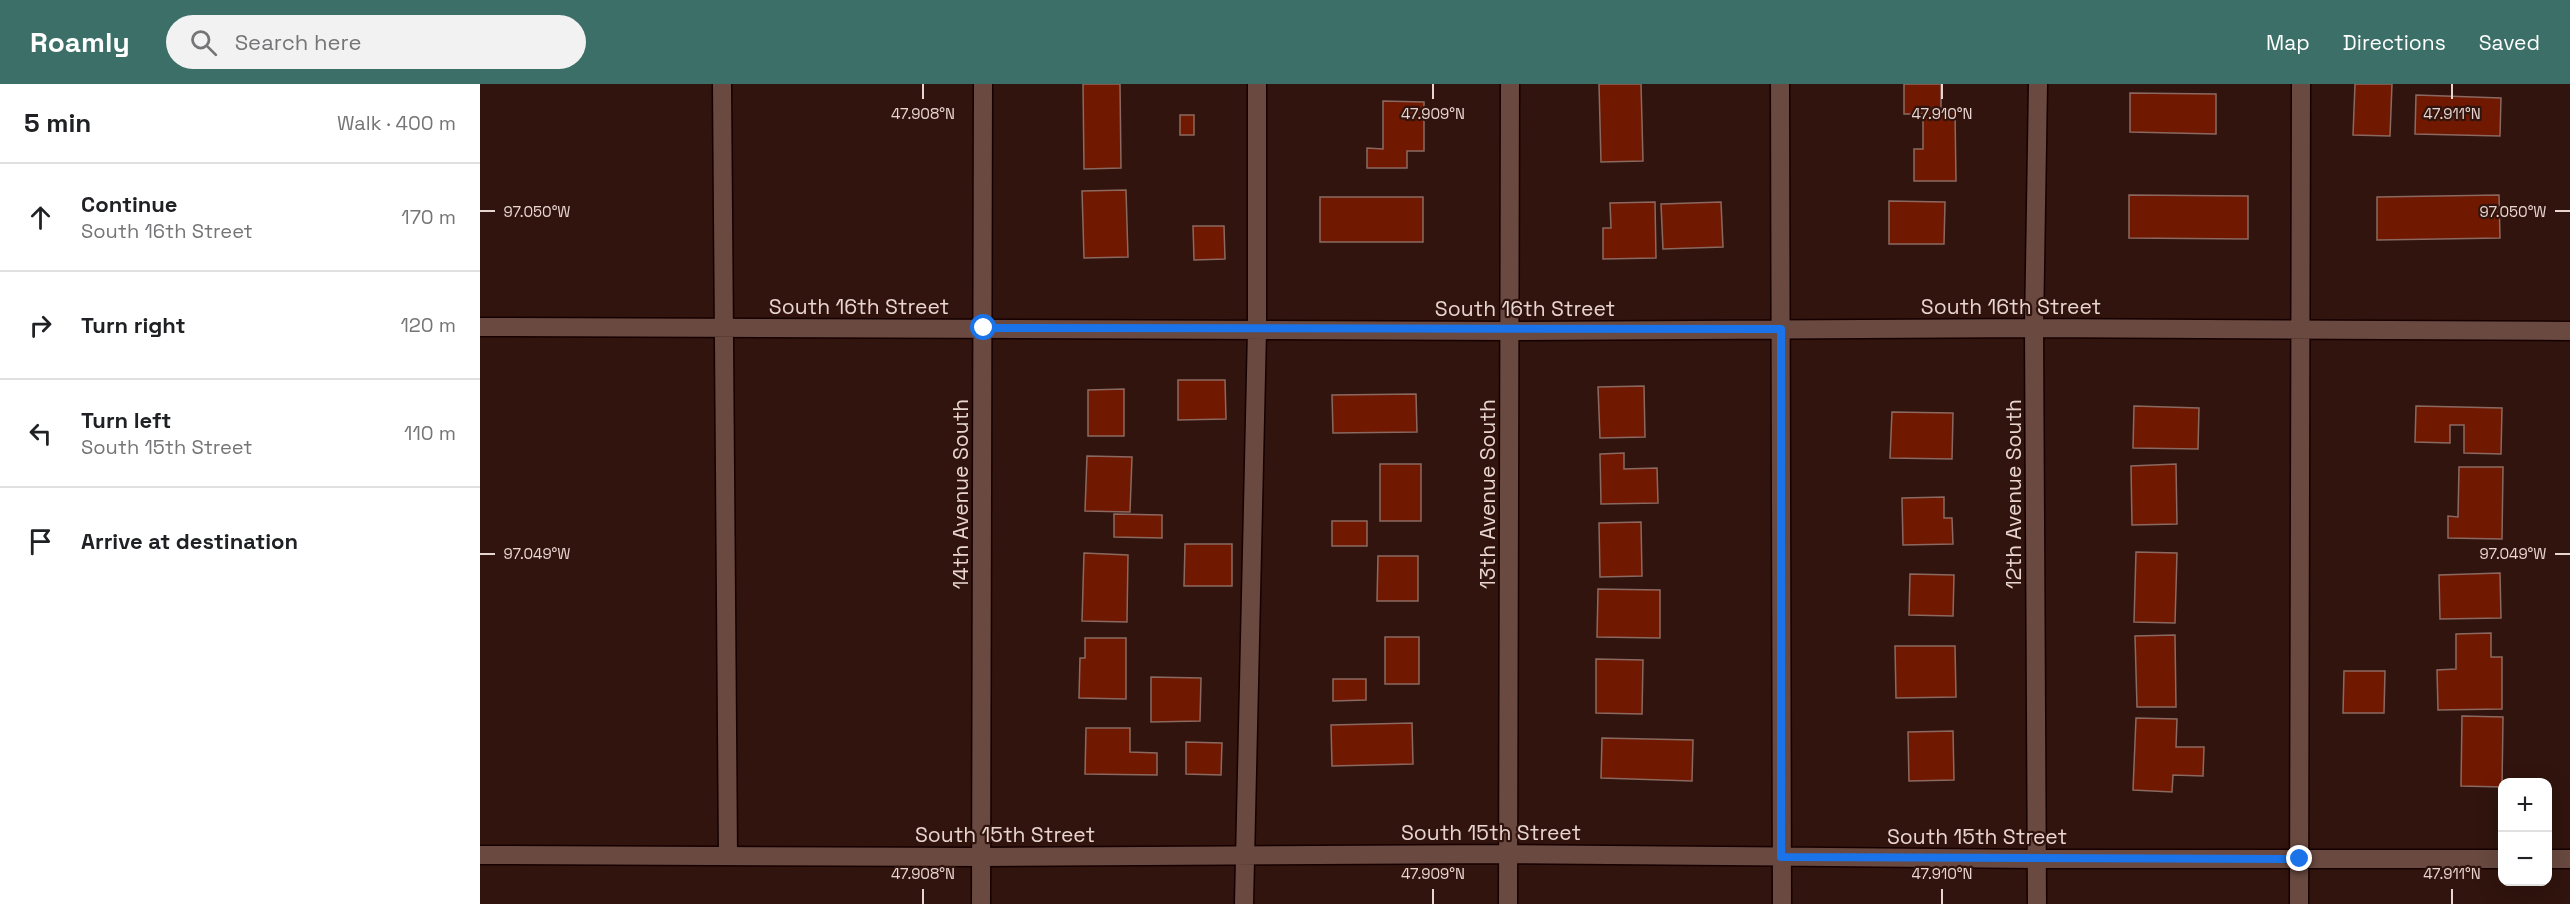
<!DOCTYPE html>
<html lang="en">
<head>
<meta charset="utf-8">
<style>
	body { margin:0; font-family:"Space Grotesk",sans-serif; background:#f2f2f2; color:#202124 }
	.controls { position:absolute; right:18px; bottom:18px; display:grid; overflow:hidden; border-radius:12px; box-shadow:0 6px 24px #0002 }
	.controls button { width:54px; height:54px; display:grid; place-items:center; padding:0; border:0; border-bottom:2px solid #e0e0e0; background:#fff; color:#202124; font:30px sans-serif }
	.stop { position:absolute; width:18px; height:18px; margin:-14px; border:4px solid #1a73e8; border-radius:50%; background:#fff }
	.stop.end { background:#1a73e8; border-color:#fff; box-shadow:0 2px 6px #0008 }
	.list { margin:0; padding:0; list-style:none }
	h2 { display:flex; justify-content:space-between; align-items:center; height:78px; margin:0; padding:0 24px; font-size:26px }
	h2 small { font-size:20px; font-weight:400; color:#757577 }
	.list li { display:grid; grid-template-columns:39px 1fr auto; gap:18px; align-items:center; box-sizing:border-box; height:108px; padding:0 24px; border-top:2px solid #e0e0e0 }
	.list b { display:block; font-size:22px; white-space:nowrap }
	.list p { margin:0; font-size:20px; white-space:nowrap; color:#757577 }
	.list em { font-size:20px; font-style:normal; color:#757577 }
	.icon { flex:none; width:33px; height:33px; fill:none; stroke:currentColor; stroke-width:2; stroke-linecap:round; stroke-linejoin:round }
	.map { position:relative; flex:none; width:2090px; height:820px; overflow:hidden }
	header { display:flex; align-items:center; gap:36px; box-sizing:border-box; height:84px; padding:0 30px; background:#3b6f67; color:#fff }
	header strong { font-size:28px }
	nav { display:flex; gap:33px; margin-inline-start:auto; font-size:21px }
	.search { width:420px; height:54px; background:#f2f2f2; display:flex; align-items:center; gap:15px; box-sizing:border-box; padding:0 21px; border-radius:33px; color:#757577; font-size:22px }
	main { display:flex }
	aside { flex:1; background:#fff }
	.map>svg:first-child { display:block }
</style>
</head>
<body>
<header>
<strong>Roamly</strong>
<div class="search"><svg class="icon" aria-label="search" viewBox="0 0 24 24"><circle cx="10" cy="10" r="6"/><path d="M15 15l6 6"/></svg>Search here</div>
<nav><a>Map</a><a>Directions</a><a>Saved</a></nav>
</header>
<main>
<aside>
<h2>5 min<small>Walk · 400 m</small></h2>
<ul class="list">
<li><svg class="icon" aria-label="ahead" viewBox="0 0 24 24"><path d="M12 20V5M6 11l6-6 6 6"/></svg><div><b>Continue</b><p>South 16th Street</p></div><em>170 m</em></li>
<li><svg class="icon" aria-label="right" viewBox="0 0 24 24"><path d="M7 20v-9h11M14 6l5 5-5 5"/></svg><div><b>Turn right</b></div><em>120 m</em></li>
<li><svg class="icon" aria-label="left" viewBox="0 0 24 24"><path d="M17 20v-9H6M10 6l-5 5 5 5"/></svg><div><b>Turn left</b><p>South 15th Street</p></div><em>110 m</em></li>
<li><svg class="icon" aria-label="arrive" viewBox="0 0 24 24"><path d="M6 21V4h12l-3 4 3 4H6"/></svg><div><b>Arrive at destination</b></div></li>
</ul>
</aside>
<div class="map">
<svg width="2090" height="820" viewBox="0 0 2090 820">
	<rect width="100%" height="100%" fill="#30140d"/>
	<!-- building -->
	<path fill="#711800" stroke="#8b6960" stroke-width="1.5" d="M603 0H640L641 84 604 85Z
		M1119 0H1161L1163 77 1121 78Z
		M1424 0H1461V27H1475L1476 97H1434V65H1443V30H1424Z
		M1875 0H1912L1910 52 1873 51Z
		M1650 9 1736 10V50L1650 48Z
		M1936 11 2021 14 2020 52 1935 50Z
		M903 17 944 18V67H927V84H887V64L903 65Z
		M700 31H714V51H700Z
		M646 106 648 173 604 174 602 107Z
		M1649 111 1768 112V155L1649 154Z
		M2019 111 2020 154 1897 156V113Z
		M840 113H943V158H840Z
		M1409 117 1465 118 1464 160H1409Z
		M1175 118 1176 174 1123 175V144H1131L1130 119Z
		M1241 118 1243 163 1183 165 1181 120Z
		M713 142H744L745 175 714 176Z
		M698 296H745L746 335 698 336Z
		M1164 302 1165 353 1120 354 1118 303Z
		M644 305V352H608V306Z
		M936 310 937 348 853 349 852 311Z
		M1654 322 1719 324 1718 365 1653 364Z
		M1936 322 2022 324 2021 370 1984 369V341H1970V359L1935 358Z
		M1412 328 1473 329 1472 375 1410 374Z
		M1144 369V385L1177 384 1178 419 1121 420 1120 370Z
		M607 372 652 373 650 428 605 427Z
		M900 380H941V437H900Z
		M1696 380 1697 440 1652 441 1651 382Z
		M1979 383H2023L2022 455 1968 454V432L1978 433Z
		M1464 413V434H1472L1473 460 1423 461 1422 414Z
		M634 430 682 431V454L634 453Z
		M852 437H887V462H852Z
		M1161 438 1162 492 1120 493 1119 439Z
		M705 460H752V502H704Z
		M1656 468 1697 469 1695 539 1654 538Z
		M604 469 648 471 647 538 602 537Z
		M898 472H938V517H897Z
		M2020 489 2021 534 1960 535 1959 491Z
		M1430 490 1474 491 1473 532 1429 531Z
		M1118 505 1180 506V554L1117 553Z
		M2011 549V573H2022V625L1958 626 1957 586 1976 585V550Z
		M1695 551 1696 623H1657L1655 552Z
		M905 553H939V600H905Z
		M605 554H646V615L599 614 600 574H605Z
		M1415 562H1475L1476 613 1416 614Z
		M1116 575 1163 576 1162 630 1116 629Z
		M1864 587H1905L1904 629H1863Z
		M671 593 721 594 720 637 671 638Z
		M853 595H886V616L853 617Z
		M1982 632 2023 633 2022 703 1981 702Z
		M1656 634 1697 635 1696 663H1724L1723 692 1693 691 1692 708 1653 706Z
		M932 639 933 680 852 682 851 641Z
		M606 644H650V668L677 669V691L605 690Z
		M1473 647 1474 696 1429 697 1428 648Z
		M1122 654 1213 656 1212 697 1121 694Z
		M706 658 742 659 741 691 706 690Z"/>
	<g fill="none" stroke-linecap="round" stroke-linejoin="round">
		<defs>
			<path id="minor" d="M242 0 248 772
				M1300 0 1302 820
				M0 243 1030 247 1554 244 2090 247
				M0 771 501 773 1028 770 1557 775H2022
				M2068 775H2090
				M501 820 503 0
				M764 820 777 246V0
				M1028 820 1030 0
				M1557 820 1554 244 1558 0
				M1819 820 1821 0"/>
		</defs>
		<!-- minor casing -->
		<use href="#minor" stroke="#160100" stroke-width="21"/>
		<!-- minor -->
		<use href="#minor" stroke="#694940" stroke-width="18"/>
	</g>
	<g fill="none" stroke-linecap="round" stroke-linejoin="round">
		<!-- route -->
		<path stroke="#1a73e8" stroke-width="8" d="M504 244 1301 245V773L1820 775"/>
	</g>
	<!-- ticks -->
	<path fill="none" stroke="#e9d5d0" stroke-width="2" d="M443 0V15M953 0V15M1462 0V15M1972 0V15M0 127H15M2075 127H2090M0 470H15M2075 470H2090M443 805V820M953 805V820M1462 805V820M1972 805V820"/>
	<g text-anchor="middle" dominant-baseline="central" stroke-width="4.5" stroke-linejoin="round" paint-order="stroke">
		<!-- street labels -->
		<g font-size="21" fill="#e9d5d0" stroke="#30140d">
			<text x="379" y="222">South 16th Street</text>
			<text x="1531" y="222">South 16th Street</text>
			<text x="1045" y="224">South 16th Street</text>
			<text transform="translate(480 410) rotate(-90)">14th Avenue South</text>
			<text transform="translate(1007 410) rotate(-90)">13th Avenue South</text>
			<text transform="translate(1533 410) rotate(-90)">12th Avenue South</text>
			<text x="1011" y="748">South 15th Street</text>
			<text x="525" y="750">South 15th Street</text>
			<text x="1497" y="752">South 15th Street</text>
		</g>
	</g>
	<g font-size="15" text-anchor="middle" fill="#e9d5d0" stroke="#30140d" stroke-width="4.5" stroke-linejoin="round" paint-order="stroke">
		<text x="443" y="35">47.908°N</text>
		<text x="953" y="35">47.909°N</text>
		<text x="1462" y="35">47.910°N</text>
		<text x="1972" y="35">47.911°N</text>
		<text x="2033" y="133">97.050°W</text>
		<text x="57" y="133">97.050°W</text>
		<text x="2033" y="475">97.049°W</text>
		<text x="57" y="475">97.049°W</text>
		<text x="443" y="795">47.908°N</text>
		<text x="953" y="795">47.909°N</text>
		<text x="1462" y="795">47.910°N</text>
		<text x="1972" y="795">47.911°N</text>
	</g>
</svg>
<div class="controls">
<button>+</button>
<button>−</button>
</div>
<div class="stop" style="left:504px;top:244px"></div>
<div class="stop end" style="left:1820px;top:775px"></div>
</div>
</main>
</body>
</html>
